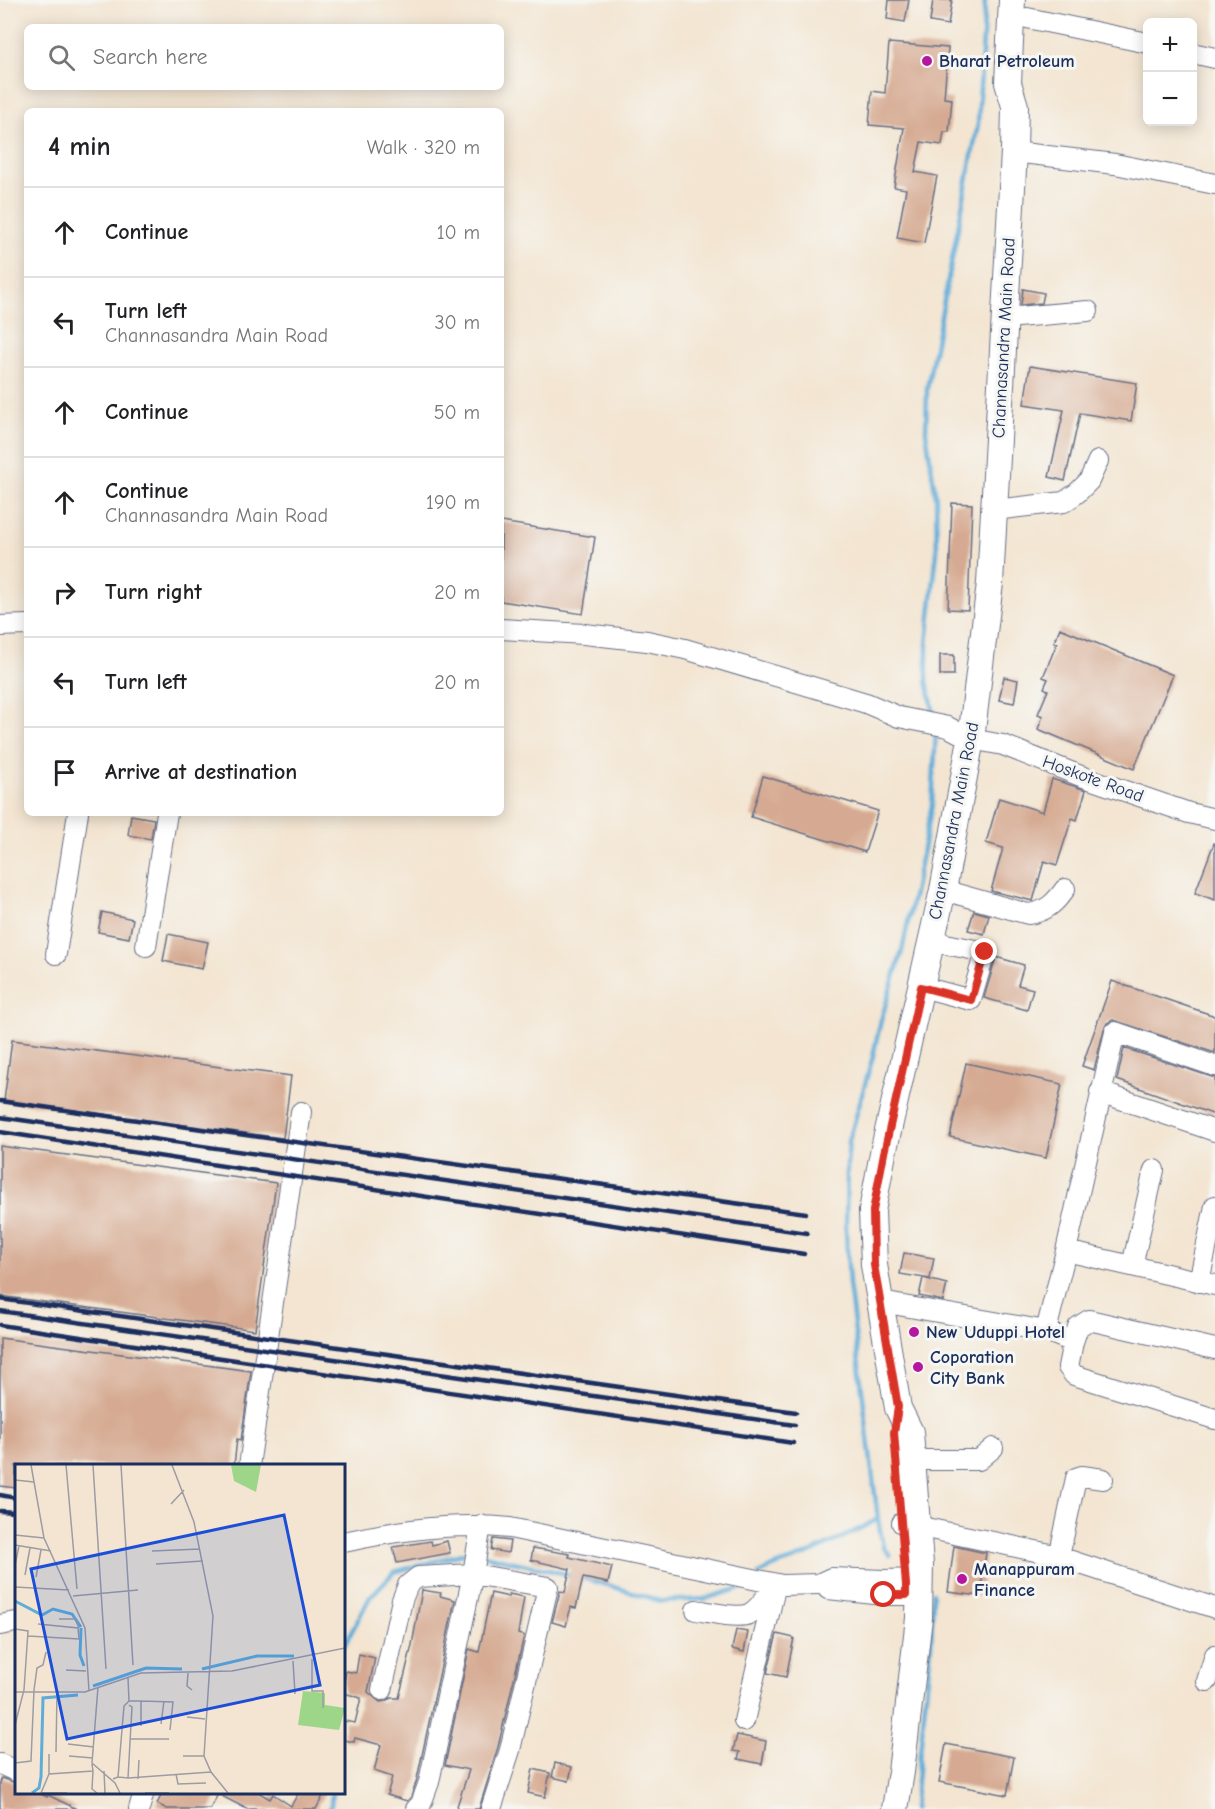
<!DOCTYPE html>
<html lang="en">
<head>
<meta charset="utf-8">
<style>
	body { margin:0; font-family:"Comic Neue",sans-serif; background:#f6f6f6; color:#202124 }
	.controls { position:absolute; right:18px; top:18px; display:grid; overflow:hidden; border-radius:9px; box-shadow:0 3px 15px #0003 }
	.controls button { width:54px; height:54px; display:grid; place-items:center; padding:0; border:0; border-bottom:2px solid #e0e0e0; background:#fff; color:#202124; font:30px sans-serif }
	.stop { position:absolute; width:18px; height:18px; margin:-14px; border:4px solid #d93025; border-radius:50%; background:#fff }
	.stop.end { background:#d93025; border-color:#fff; box-shadow:0 2px 6px #0008 }
	.list { margin:0; padding:0; list-style:none }
	h2 { display:flex; justify-content:space-between; align-items:center; height:78px; margin:0; padding:0 24px; font-size:26px }
	h2 small { font-size:20px; font-weight:400; color:#757577 }
	.list li { display:grid; grid-template-columns:39px 1fr auto; gap:18px; align-items:center; box-sizing:border-box; height:90px; padding:0 24px; border-top:2px solid #e0e0e0 }
	.list b { display:block; font-size:22px; white-space:nowrap }
	.list p { margin:0; font-size:20px; white-space:nowrap; color:#757577 }
	.list em { font-size:20px; font-style:normal; color:#757577 }
	.icon { flex:none; width:33px; height:33px; fill:none; stroke:currentColor; stroke-width:2; stroke-linecap:round; stroke-linejoin:round }
	.map { position:relative; flex:none; width:1215px; height:1809px; overflow:hidden }
	.search { position:absolute; background:#fff; box-shadow:0 3px 15px #0003; left:24px; top:24px; width:480px; height:66px; display:flex; align-items:center; gap:15px; box-sizing:border-box; padding:0 21px; border-radius:9px; color:#757577; font-size:22px }
	.panel { position:absolute; background:#fff; box-shadow:0 3px 15px #0003; left:24px; top:108px; width:480px; height:708px; border-radius:9px }
	.map>svg:first-child { display:block }
</style>
</head>
<body>
<div class="map">
<svg width="1215" height="1809" viewBox="0 0 1215 1809">
	<rect width="100%" height="100%" fill="#f6f6f2"/>
	<filter id="ink" filterUnits="userSpaceOnUse"><feTurbulence type="fractalNoise" baseFrequency=".0167" numOctaves="2"/><feDisplacementMap in="SourceGraphic" scale="12" xChannelSelector="R" yChannelSelector="G"/><feConvolveMatrix kernelMatrix="1 2 1 2 8 2 1 2 1" color-interpolation-filters="sRGB"/></filter>
	<filter id="wash" filterUnits="userSpaceOnUse"><feTurbulence type="fractalNoise" baseFrequency=".008" numOctaves="4" result="noise"/><feDisplacementMap in="SourceGraphic" scale="24" xChannelSelector="R" yChannelSelector="G"/><feGaussianBlur stdDeviation="1.35" result="paint"/><feColorMatrix in="noise" values="0 0 0 0 0 0 0 0 0 0 0 0 0 0 0 0 0 1.4 0 .05"/><feComposite in="paint" operator="in"/></filter>
	<g filter="url(#wash)">
		<rect width="100%" height="100%" fill="#f3e5d1"/>
		<g fill="none" stroke-linecap="round" stroke-linejoin="round">
			<!-- stream -->
			<path stroke="#5facd8" stroke-width="4.5" d="M935 719 927 681V644L937 551 936 498 926 432 927 389 978 124 985 0
				M480 1554 587 1579 661 1601 704 1599 741 1588
				M890 1555 883 1547 878 1519 849 1284 846 1232 847 1166 849 1141 873 1056 881 1020 902 951 932 805 936 730
				M759 1574C771 1566 784 1564 798 1558 825 1547 852 1533 878 1519
				M344 1646 370 1597 394 1572 469 1552
				M329 1809 331 1805 332 1792
				M914 1809 931 1646 933 1593"/>
		</g>
		<g id="blocks">
			<!-- building -->
			<path fill="#d6aa92" d="M889 0H909L905 22 887 19Z
				M933 0H952L948 25 930 22Z
				M889 43 948 48 944 98 952 99 949 132H944L942 145 921 142 915 172 937 176 924 243 897 238 906 189 894 187 904 128 869 125 872 91 885 93Z
				M1023 289 1044 293 1042 303 1021 305Z
				M1030 366 1137 383 1131 421 1080 413 1065 481 1049 477 1064 410 1024 404Z
				M952 503 972 504 968 610 948 609Z
				M501 522 595 537 583 614 501 601Z
				M1060 628 1173 675 1134 769 1038 729 1043 716 1038 714 1048 690 1044 688 1048 679 1043 677 1057 643 1054 642Z
				M940 655H954V675H940Z
				M1004 677 1018 680 1014 703 999 700Z
				M763 776 878 811 865 852 751 817Z
				M1052 779 1086 790 1077 820 1072 818 1057 865 1044 861 1033 901 991 891 1003 848 986 843 999 798 1043 812Z
				M131 815 154 819 151 839 128 835Z
				M1214 843 1215 844V900L1195 893Z
				M974 911 989 915 984 934 968 930Z
				M102 912 133 919 129 938 98 932Z
				M168 934 208 942 202 969 163 961Z
				M996 957 1024 965 1018 985 1033 989 1027 1010 984 998Z
				M1112 981 1212 1015 1215 1017V1053L1113 1020 1107 1023 1104 1029 1094 1070 1082 1066Z
				M12 1040 291 1076 283 1138 4 1101Z
				M1124 1048 1215 1078V1115L1117 1080Z
				M966 1063 1062 1084 1046 1158 950 1137Z
				M0 1146 276 1183 255 1330 0 1296Z
				M904 1253 934 1258 930 1279 900 1274Z
				M923 1278 947 1284 943 1301 919 1296Z
				M0 1338 251 1371 241 1440 237 1439 234 1466H16V1488L0 1486Z
				M493 1539 510 1541 508 1553 491 1550Z
				M431 1541 432 1545 447 1541 450 1553 397 1563 393 1547Z
				M954 1546 986 1553 980 1596 948 1592Z
				M533 1548 570 1554 569 1557 612 1567 608 1583 583 1578 576 1608 571 1607 566 1626 552 1622 560 1591 565 1592 570 1569 531 1560Z
				M422 1590 441 1593 440 1596 455 1600 417 1779 411 1797 407 1801 387 1795 392 1777 374 1771 381 1745 355 1738 354 1742 344 1740V1721L355 1723 361 1698 344 1693V1682L346 1671 356 1673 359 1654 375 1658 368 1692 380 1702 386 1701 391 1698H399L412 1645Z
				M491 1593 509 1597V1594L524 1597 518 1634 524 1636 498 1747 479 1809H456L469 1770 445 1765 469 1649 479 1652Z
				M736 1630 748 1632 744 1652 732 1649Z
				M777 1634 794 1638 786 1677 767 1673Z
				M737 1735 766 1741 762 1764 738 1759 740 1752 733 1751Z
				M946 1744 1014 1757 1007 1795 939 1782Z
				M555 1763 572 1767 569 1781 552 1777Z
				M533 1769 550 1773 545 1797 528 1793Z
				M2 1778 16 1783V1792H37L47 1797 48 1795 77 1809H0V1783Z
				M163 1792H258L270 1799 273 1794 291 1806 299 1792H325L316 1809H247L218 1794 210 1809H167L157 1804Z"/>
		</g>
	</g>
	<g filter="url(#ink)">
		<use href="#blocks" fill-opacity="0" stroke="#676f86" stroke-width="1.5"/>
		<g fill="none" stroke-linecap="round" stroke-linejoin="round">
			<defs>
				<path id="minor" d="M1027 18 1148 43
					M1192 53 1215 58
					M1014 152 1115 164 1215 184
					M1005 318 1088 311
					M994 510 1064 502 1077 493 1089 481 1098 461
					M0 626 27 625
					M501 629 584 634 647 641 685 649 866 703 899 717 948 727 971 739 1003 745 1078 775 1189 813 1215 819
					M943 890 1028 914C1046 912 1055 903 1065 889
					M146 946 167 813
					M56 954 78 813
					M922 987 971 1000 985 952 931 941
					M1100 1092 1215 1131
					M1066 1251 1115 1032 1215 1066
					M1132 1266 1154 1170
					M1199 1282 1215 1206
					M881 1302 1046 1331 1066 1251 1215 1285
					M1046 1331 1073 1342 1068 1367 1074 1375 1215 1419
					M1073 1342 1078 1327 1089 1320 1215 1349
					M912 1460H979L993 1448
					M249 1466 301 1112
					M902 1523 1050 1554 1215 1608
					M344 1542C398 1530 454 1522 510 1528L782 1585 818 1584 831 1578 884 1580 920 1579
					M1059 1557 1076 1478 1082 1476 1103 1479
					M828 1589 884 1595H920
					M696 1610C709 1612 737 1619 749 1614 759 1609 766 1597 772 1589
					M0 1625 16 1622
					M1207 1681 1215 1655
					M382 1690 402 1600 408 1585 418 1577 473 1574 481 1525
					M744 1721 776 1584
					M0 1764 16 1771
					M139 1809 144 1792
					M416 1809 421 1804 429 1782 473 1574 548 1587 510 1750 491 1809"/>
				<path id="major" d="M895 1809 901 1772 919 1618 920 1564 910 1432 898 1408 874 1265 872 1211 883 1153 943 890 971 739 990 583 1014 152 1015 106 1008 83 1012 0"/>
			</defs>
			<!-- minor casing -->
			<use href="#minor" stroke="#676f86" stroke-width="22"/>
			<!-- major casing -->
			<use href="#major" stroke="#676f86" stroke-width="28"/>
			<!-- minor -->
			<use href="#minor" stroke="#fff" stroke-width="20"/>
			<!-- major -->
			<use href="#major" stroke="#fff" stroke-width="26"/>
			<!-- rail -->
			<path stroke="#1b2f5e" stroke-width="4.5" d="M0 1101 806 1213
				M0 1117 807 1233
				M0 1132 804 1254
				M0 1299 796 1412
				M0 1311 795 1425
				M0 1325 793 1443
				M0 1495 16 1498
				M0 1511 16 1512"/>
		</g>
	</g>
	<g fill="none" stroke-linecap="round" stroke-linejoin="round" filter="url(#ink)">
		<!-- route -->
		<path stroke="#d93025" stroke-width="8" d="M884 1595H906V1585L894 1433 898 1407 874 1265 873 1211 884 1153 921 987 971 1000 985 952"/>
	</g>
	<!-- markers -->
	<g fill="#b5179e" stroke="#f6f6f2" stroke-width="2">
		<circle cx="927" cy="61" r="6"/>
		<circle cx="914" cy="1332" r="6"/>
		<circle cx="918" cy="1367" r="6"/>
		<circle cx="962" cy="1579" r="6"/>
	</g>
	<g text-anchor="middle" dominant-baseline="central" stroke-width="6" stroke-linejoin="round" paint-order="stroke">
		<!-- poi labels -->
		<g font-size="18" font-weight="bold" fill="#1b2f5e" stroke="#f6f6f2" text-anchor="start">
			<text x="939" y="61">Bharat Petroleum</text>
			<text x="926" y="1332">New Uduppi Hotel</text>
			<text x="930" y="1357">Coporation<tspan x="930" dy="21">City Bank</tspan></text>
			<text x="974" y="1569">Manappuram<tspan x="974" dy="21">Finance</tspan></text>
		</g>
		<!-- street labels -->
		<g font-size="18" fill="#1b2f5e" stroke="#f6f6f2">
			<text transform="translate(1004 338) rotate(-87)">Channasandra Main Road</text>
			<text transform="translate(1093 779) rotate(20)">Hoskote Road</text>
			<text transform="translate(954 821) rotate(-79)">Channasandra Main Road</text>
		</g>
	</g>
	<!-- overview -->
	<g transform="translate(15 1464)">
		<rect width="330" height="330" fill="#f3e5d1"/>
		<path d="M216 1H246L241 28 219 17ZM288 227 310 229V241L330 244 324 266 283 261Z" fill="#9ed689"/>
		<path fill="none" stroke="#5facd8" stroke-width="3" d="M0 137 27 151 38 145 57 150 66 163M66 164 65 191 69 202M187 205 242 192H279M78 222 131 204 167 205M17 329 24 324 26 313 28 234 63 231"/>
		<path fill="none" stroke="#9d9ca3" stroke-width="1.5" d="M16 1 29 74 70 164 74 227M51 1 62 125M78 1 91 205M106 1 118 201M157 1 179 58 198 152 189 292 196 308 213 329M0 16 19 18M156 40 169 26M0 71 29 74M0 81 36 87M137 87 185 85M141 100 188 97M0 101 4 82M10 111 15 84M21 113 26 86M0 123 54 126M58 132 123 126M44 155H60L64 164M0 165 13 167 9 226 0 261M13 172 64 175 63 164 23 160M297 195V227H308V244M278 197 280 230M51 206 71 207M173 209 172 222 177 226M113 214 114 237H126V262M83 223 77 299 100 319 105 329M0 228H70L126 209 217 207 330 184M126 237 158 238 155 266M172 253 190 255M146 260 149 237M116 275H154M53 280 79 283M41 288 42 228M54 292 78 294M168 292H189M0 299 16 297 19 226 22 204 28 201 31 188M78 307 77 325 82 329M89 307 90 329M34 310V290M161 310 163 320 191 319M103 313 113 314 117 243 114 241M113 314 196 308M98 315 103 313 109 242 114 237M123 315 124 296M26 329 34 310 78 307 77 300M26 329H52M130 329H154"/>
		<path fill="#1d4ed8" fill-opacity="0.15" stroke="#1d4ed8" stroke-width="3" d="M269 51 305 221 52 275 16 105Z"/>
		<rect width="330" height="330" fill="none" stroke="#1b2f5e" stroke-width="3"/>
	</g>
</svg>
<div class="controls">
<button>+</button>
<button>−</button>
</div>
<div class="stop" style="left:884px;top:1595px"></div>
<div class="stop end" style="left:985px;top:952px"></div>
<div class="search"><svg class="icon" aria-label="search" viewBox="0 0 24 24"><circle cx="10" cy="10" r="6"/><path d="M15 15l6 6"/></svg>Search here</div>
<section class="panel">
<h2>4 min<small>Walk · 320 m</small></h2>
<ul class="list">
<li><svg class="icon" aria-label="ahead" viewBox="0 0 24 24"><path d="M12 20V5M6 11l6-6 6 6"/></svg><div><b>Continue</b></div><em>10 m</em></li>
<li><svg class="icon" aria-label="left" viewBox="0 0 24 24"><path d="M17 20v-9H6M10 6l-5 5 5 5"/></svg><div><b>Turn left</b><p>Channasandra Main Road</p></div><em>30 m</em></li>
<li><svg class="icon" aria-label="ahead" viewBox="0 0 24 24"><path d="M12 20V5M6 11l6-6 6 6"/></svg><div><b>Continue</b></div><em>50 m</em></li>
<li><svg class="icon" aria-label="ahead" viewBox="0 0 24 24"><path d="M12 20V5M6 11l6-6 6 6"/></svg><div><b>Continue</b><p>Channasandra Main Road</p></div><em>190 m</em></li>
<li><svg class="icon" aria-label="right" viewBox="0 0 24 24"><path d="M7 20v-9h11M14 6l5 5-5 5"/></svg><div><b>Turn right</b></div><em>20 m</em></li>
<li><svg class="icon" aria-label="left" viewBox="0 0 24 24"><path d="M17 20v-9H6M10 6l-5 5 5 5"/></svg><div><b>Turn left</b></div><em>20 m</em></li>
<li><svg class="icon" aria-label="arrive" viewBox="0 0 24 24"><path d="M6 21V4h12l-3 4 3 4H6"/></svg><div><b>Arrive at destination</b></div></li>
</ul>
</section>
</div>
</body>
</html>
